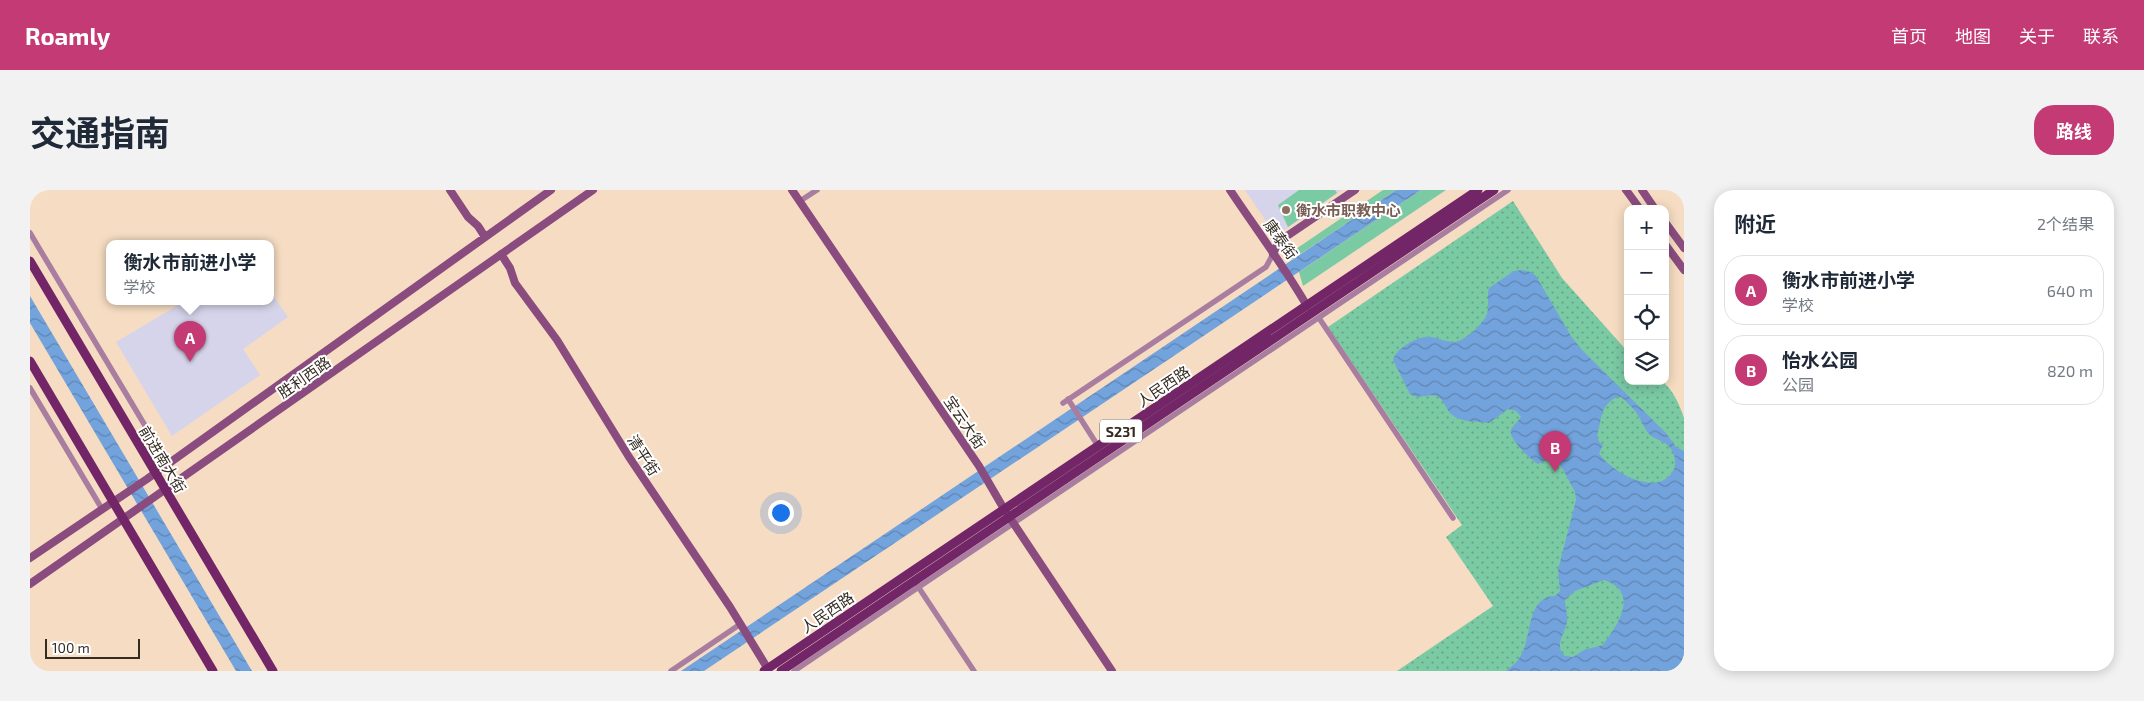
<!DOCTYPE html>
<html lang="zh">
<head>
<meta charset="utf-8">
<style>
	body { margin:0; font-family:"Exo 2","Noto Sans SC",sans-serif; background:#f2f2f3; color:#1f2937 }
	.controls { position:absolute; right:15px; top:15px; display:grid; overflow:hidden; border-radius:10px; box-shadow:0 2px 12px #0003 }
	.controls button { width:45px; height:45px; display:grid; place-items:center; padding:0; border:0; border-bottom:1px solid #e0e1e3; background:#fff; color:#1f2937; font:25px sans-serif }
	.scale { position:absolute; left:15px; bottom:12px; width:95px; box-sizing:border-box; padding-left:5px; border:2px solid #342b21; border-top:0; font-size:14px; line-height:18px; white-space:nowrap; color:#342b21; -webkit-text-stroke:4px #fff; paint-order:stroke }
	.you { position:absolute; left:750px; top:322px; width:18px; height:18px; margin:-12px; border:4px solid #fff; border-radius:50%; background:#1a73e8; box-shadow:0 0 0 8px #1a73e833 }
	.badge { display:grid; place-items:center; width:32px; height:32px; border-radius:50%; background:#c43a75; color:#fff; font-size:16px; font-weight:700 }
	.pin { position:absolute; translate:-50% -41px; filter:drop-shadow(0 1px 2px #0008) }
	.pin::after { content:''; position:absolute; top:26px; width:18px; height:15px; background:inherit; clip-path:polygon(0 0,100% 0,50% 100%) }
	.popup { position:absolute; left:76px; top:50px; width:168px; height:65px; box-sizing:border-box; display:grid; place-content:center; border-radius:10px; background:#fff; filter:drop-shadow(0 1px 4px #0005); font-size:16px; white-space:nowrap; color:#747a83 }
	.popup b { font-size:19px; color:#1f2937 }
	.popup::after { content:''; position:absolute; left:50%; top:100%; margin-left:-10px; border:10px solid transparent; border-top-color:#fff }
	.list { margin:0; padding:0; list-style:none }
	h2 { display:flex; justify-content:space-between; align-items:center; height:65px; margin:0; padding:0 20px; font-size:21px }
	h2 small { font-size:16px; font-weight:400; color:#747a83 }
	.list li { display:grid; grid-template-columns:32px 1fr auto; gap:15px; align-items:center; box-sizing:border-box; height:70px; margin:0 10px 10px; padding:0 10px; border:1px solid #e0e1e3; border-radius:20px }
	.list b { display:block; font-size:19px; white-space:nowrap }
	.list p { margin:0; font-size:16px; white-space:nowrap; color:#747a83 }
	.list em { font-size:16px; font-style:normal; color:#747a83 }
	.icon { flex:none; width:28px; height:28px; fill:none; stroke:currentColor; stroke-width:2; stroke-linecap:round; stroke-linejoin:round }
	.map { position:relative; flex:none; width:1654px; height:481px; overflow:hidden; border-radius:20px }
	header { display:flex; align-items:center; gap:30px; box-sizing:border-box; height:70px; padding:0 25px; background:#c43a75; color:#fff }
	header strong { font-size:24px }
	nav { display:flex; gap:28px; margin-inline-start:auto; font-size:18px }
	.intro { display:flex; align-items:center; justify-content:space-between; box-sizing:border-box; height:120px; padding:0 30px }
	h1 { margin:0; font-size:35px }
	.button { padding:12px 22px; border-radius:20px; background:#c43a75; color:#fff; font-size:18px; font-weight:700 }
	main { display:flex; gap:30px; padding:0 30px }
	aside { flex:1; background:#fff; border-radius:20px; box-shadow:0 2px 12px #0003 }
	.map>svg:first-child { display:block }
</style>
</head>
<body>
<header>
<strong>Roamly</strong>
<nav><a>首页</a><a>地图</a><a>关于</a><a>联系</a></nav>
</header>
<div class="intro"><h1>交通指南</h1><a class="button">路线</a></div>
<main>
<div class="map">
<svg width="1654" height="481" viewBox="0 0 1654 481">
	<defs>
		<pattern id="park-dots" width="8" height="8" patternUnits="userSpaceOnUse" patternTransform="scale(1.25)"><rect width="8" height="8" fill="#7acaa4"/><path d="M2 2h.1M6 6h.1" fill="none" stroke="#65a485" stroke-width="1.8" stroke-linecap="round"/></pattern>
		<pattern id="water-waves" width="16" height="10" patternUnits="userSpaceOnUse" patternTransform="scale(1.25)"><rect width="16" height="10" fill="#73a3dc"/><path d="M0 5q4-4 8 0t8 0" fill="none" stroke="#5f85b2"/></pattern>
	</defs>
	<rect width="100%" height="100%" fill="#f5dcc2"/>
	<!-- education -->
	<path fill="#d6d4ea" d="M1215 0H1312L1246 46Z
		M240 101 258 127 213 159 230 185 142 246 86 152 155 111H240Z"/>
	<!-- grass -->
	<path fill="#7acaa4" d="M1269 0H1305L1307 3 1258 37 1248 15Z
		M1353 0H1366L1263 69 1257 70V65Z
		M1391 0H1416L1273 96 1269 82Z"/>
	<!-- park -->
	<path fill="url(#park-dots)" d="M1483 11 1532 88 1598 162V191H1632C1644 201 1649 214 1654 228V481H1367L1463 416 1416 347 1432 335 1298 137Z"/>
	<!-- water -->
	<path fill="url(#water-waves)" fill-rule="evenodd" d="M1366 0H1391L674 481H651Z
		M1492 80 1501 82 1506 86 1541 146 1552 160 1636 243 1646 257 1654 261V479L1649 481H1476C1482 476 1489 471 1492 463 1502 444 1497 407 1525 406L1530 401 1528 380 1546 310 1545 302 1529 272 1519 269 1508 274C1501 270 1478 249 1481 240 1482 236 1488 232 1491 227L1486 221 1478 219 1459 233C1447 231 1431 233 1421 224 1416 219 1414 210 1407 206 1398 203 1389 210 1380 204L1363 170C1366 158 1389 145 1401 147 1409 148 1416 152 1424 152 1435 151 1449 137 1455 128 1461 119 1456 108 1459 98L1484 81ZM1587 207H1591C1596 211 1601 216 1605 221 1611 228 1613 237 1619 244 1626 251 1635 250 1641 259 1645 265 1647 274 1643 281 1628 307 1585 284 1571 266L1569 263 1573 255C1564 248 1568 244 1570 233 1572 221 1575 213 1587 207ZM1574 390C1611 402 1587 436 1573 455L1554 460 1543 467 1535 466C1523 455 1536 443 1537 431 1538 424 1535 417 1535 410L1545 401Z
		M0 106 222 481H206L0 133Z"/>
	<g fill="none" stroke-linecap="round" stroke-linejoin="round">
		<!-- street -->
		<path stroke="#a97d9f" stroke-width="5.5" d="M770 11 787 0
			M0 43 138 274
			M1289 128 1423 328
			M0 198 72 319
			M1038 209 1068 256
			M1033 213 1236 77 1243 64
			M887 395 944 481
			M641 481 709 435
			M764 481 1478 0"/>
		<!-- secondary -->
		<path stroke="#8a4c7f" stroke-width="8" d="M420 0 438 27 448 36 455 47
			M762 0 949 276 974 319 1082 481
			M1200 0C1226 39 1254 76 1277 116
			M1596 0 1610 19
			M1612 0 1625 19
			M1635 32 1654 58
			M1635 54 1654 80
			M471 64 480 78 485 93 527 150 599 267 700 417 738 479
			M1243 64 1248 53 1257 46 1325 0
			M0 368 117 289 521 0
			M0 394 563 0"/>
		<!-- primary -->
		<path stroke="#732667" stroke-width="9" d="M0 71 243 481
			M0 171 183 481
			M734 481 1448 0
			M751 481 1464 0"/>
	</g>
	<!-- markers -->
	<circle fill="#8d6e63" stroke="#fff" stroke-width="2" cx="1256" cy="20" r="5"/>
	<g text-anchor="middle" dominant-baseline="central" stroke-width="4" stroke-linejoin="round" paint-order="stroke">
		<!-- shield labels -->
		<rect fill="#fff" stroke="#716b64" stroke-width="1" x="1070" y="229.5" width="42" height="23" rx="4"/>
		<g font-size="14" font-weight="bold" fill="#342b21">
			<text x="1091" y="241">S231</text>
		</g>
		<!-- education labels -->
		<g font-size="15" font-weight="bold" fill="#785e54" stroke="#fff" text-anchor="start">
			<text x="1266" y="20">衡水市职教中心</text>
		</g>
		<!-- street labels -->
		<g font-size="15" fill="#342b21" stroke="#fff">
			<text transform="translate(1251 49) rotate(54)">康泰街</text>
			<text transform="translate(274 187) rotate(-35)">胜利西路</text>
			<text transform="translate(1133 196) rotate(-34)">人民西路</text>
			<text transform="translate(935 232) rotate(56)">宝云大街</text>
			<text transform="translate(614 265) rotate(57)">清平街</text>
			<text transform="translate(133 269) rotate(59)">前进南大街</text>
			<text transform="translate(797 422) rotate(-34)">人民西路</text>
		</g>
	</g>
</svg>
<div class="controls">
<button>+</button>
<button>−</button>
<button><svg class="icon" aria-label="locate" viewBox="0 0 24 24"><circle cx="12" cy="12" r="6"/><path d="M12 2v4M12 18v4M2 12h4M18 12h4"/></svg></button>
<button><svg class="icon" aria-label="layers" viewBox="0 0 24 24"><path d="M12 4l9 5-9 5-9-5zM3 14l9 5 9-5"/></svg></button>
</div>
<div class="scale">100 m</div>
<div class="you"></div>
<div class="pin badge" style="left:160px;top:172px">A</div>
<div class="popup"><b>衡水市前进小学</b>学校</div>
<div class="pin badge" style="left:1525px;top:282px">B</div>
</div>
<aside>
<h2>附近<small>2个结果</small></h2>
<ul class="list">
<li><span class="badge">A</span><div><b>衡水市前进小学</b><p>学校</p></div><em>640 m</em></li>
<li><span class="badge">B</span><div><b>怡水公园</b><p>公园</p></div><em>820 m</em></li>
</ul>
</aside>
</main>
</body>
</html>
